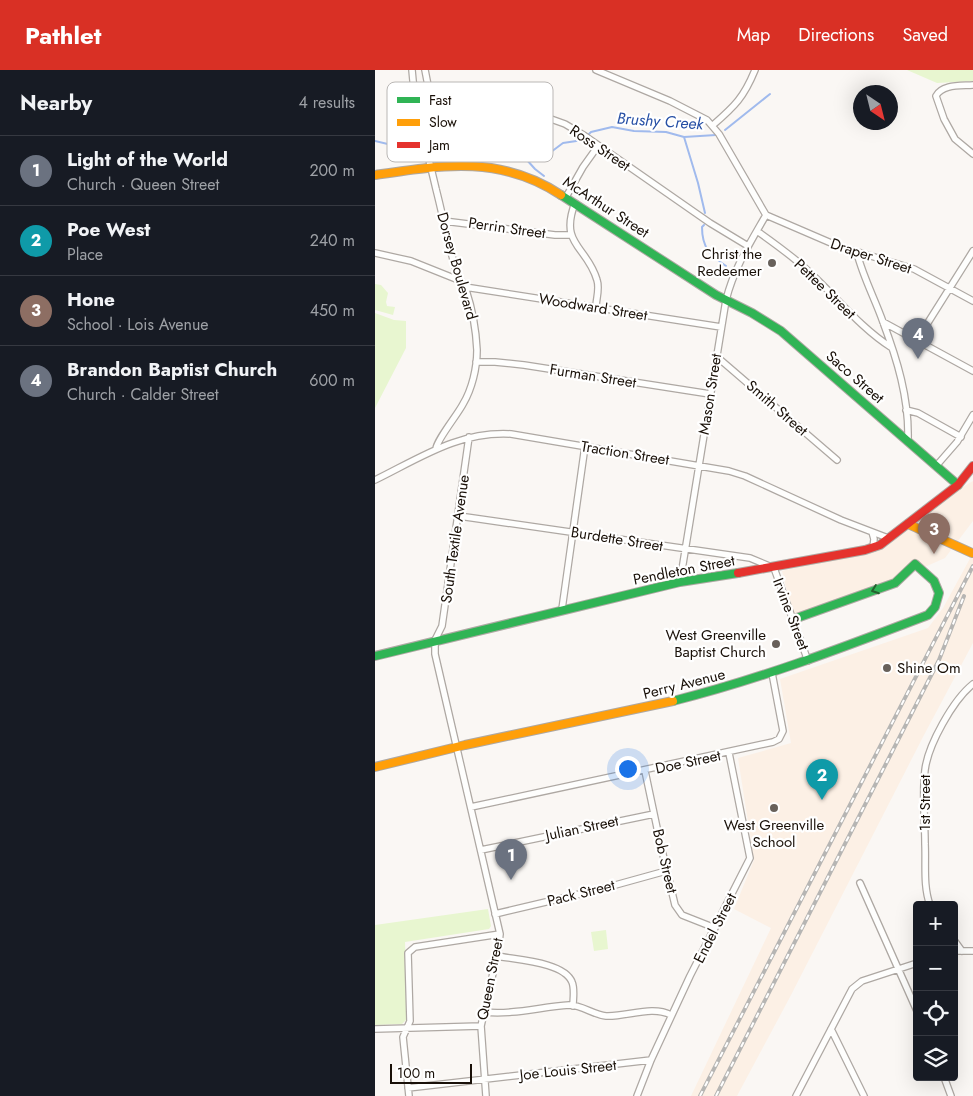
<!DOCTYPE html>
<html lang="en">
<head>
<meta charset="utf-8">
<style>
	body { margin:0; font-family:Jost,sans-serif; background:#242831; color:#f1f3f6 }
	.controls { position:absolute; right:15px; bottom:15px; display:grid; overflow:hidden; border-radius:5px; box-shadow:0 5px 20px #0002 }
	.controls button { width:45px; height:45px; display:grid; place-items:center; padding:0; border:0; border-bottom:1px solid #363941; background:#171b24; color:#f1f3f6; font:25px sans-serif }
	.compass { position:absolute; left:478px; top:15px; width:45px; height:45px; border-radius:50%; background:#171b24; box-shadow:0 5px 20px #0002; rotate:145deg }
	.scale { position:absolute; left:15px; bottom:12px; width:82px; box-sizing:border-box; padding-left:5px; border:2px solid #191008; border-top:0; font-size:14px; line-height:18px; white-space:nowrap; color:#191008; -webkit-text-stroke:4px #fff; paint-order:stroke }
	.you { position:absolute; left:252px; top:698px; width:18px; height:18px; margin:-12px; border:4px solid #fff; border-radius:50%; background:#1a73e8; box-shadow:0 0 0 8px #1a73e833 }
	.badge { display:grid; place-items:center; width:32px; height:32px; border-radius:50%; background:#d93025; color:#fff; font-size:16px; font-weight:700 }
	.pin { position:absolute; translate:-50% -41px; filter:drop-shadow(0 1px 2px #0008) }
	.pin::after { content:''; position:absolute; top:26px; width:18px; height:15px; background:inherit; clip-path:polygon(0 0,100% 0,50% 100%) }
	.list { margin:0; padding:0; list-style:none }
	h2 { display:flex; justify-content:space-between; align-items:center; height:65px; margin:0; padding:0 20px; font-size:21px }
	h2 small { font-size:16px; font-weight:400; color:#9ea1a6 }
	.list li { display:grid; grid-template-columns:32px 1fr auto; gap:15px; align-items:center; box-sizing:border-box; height:70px; padding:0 20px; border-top:1px solid #363941 }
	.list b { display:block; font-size:19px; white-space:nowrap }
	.list p { margin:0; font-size:16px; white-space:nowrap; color:#9ea1a6 }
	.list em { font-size:16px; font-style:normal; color:#9ea1a6 }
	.icon { flex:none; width:28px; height:28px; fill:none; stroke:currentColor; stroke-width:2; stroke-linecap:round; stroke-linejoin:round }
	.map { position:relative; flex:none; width:598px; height:1026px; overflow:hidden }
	header { display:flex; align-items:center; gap:30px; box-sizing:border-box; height:70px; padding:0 25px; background:#d93025; color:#fff }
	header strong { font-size:24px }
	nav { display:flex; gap:28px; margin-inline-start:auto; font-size:18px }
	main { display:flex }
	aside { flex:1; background:#171b24 }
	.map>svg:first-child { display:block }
</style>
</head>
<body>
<header>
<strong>Pathlet</strong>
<nav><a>Map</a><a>Directions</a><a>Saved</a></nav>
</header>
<main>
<aside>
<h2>Nearby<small>4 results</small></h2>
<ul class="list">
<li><span class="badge" style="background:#6b7280">1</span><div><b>Light of the World</b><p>Church · Queen Street</p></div><em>200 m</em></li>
<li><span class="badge" style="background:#0f9aa8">2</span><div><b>Poe West</b><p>Place</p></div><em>240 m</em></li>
<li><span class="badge" style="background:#8d6e63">3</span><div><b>Hone</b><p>School · Lois Avenue</p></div><em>450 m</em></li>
<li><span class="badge" style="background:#6b7280">4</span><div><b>Brandon Baptist Church</b><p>Church · Calder Street</p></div><em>600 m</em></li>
</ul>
</aside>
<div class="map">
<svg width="598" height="1026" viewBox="0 0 598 1026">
	<rect width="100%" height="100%" fill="#faf7f4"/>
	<!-- built -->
	<path fill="#fcf0e5" d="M598 411V451L570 488 500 519 418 545 407 501 512 476 581 421Z
		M598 483V573L549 665 415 927 362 1026H316L396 858 359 839 379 790 363 688 416 673 405 609 553 558 568 538Z"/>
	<!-- green -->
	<path fill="#e8f6d0" d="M532 0H598V11L562 13Z
		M0 214 6 215 13 223 11 232 12 236 20 237 18 245 0 240Z
		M0 243 19 250 31 251V278L0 338Z
		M113 839 116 856 114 859 30 872 33 948 27 954 0 955V855Z
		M231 860 233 879 219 881 216 862Z"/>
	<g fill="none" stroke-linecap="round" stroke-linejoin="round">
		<!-- stream -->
		<path stroke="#a0baed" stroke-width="2" d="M350 60 395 24
			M309 67 323 113 330 143
			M0 71 21 76H45
			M57 75 97 83 154 88 176 82 188 73 208 70 216 62 237 57 259 61 291 62 309 67 341 65
			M151 89 160 99 169 106
			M329 155 327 157C327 178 335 185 351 196"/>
		<defs>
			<path id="street" d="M37 0C40 40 52 80 61 119 68 146 73 174 81 200 83 207 88 213 91 220 97 238 101 260 102 280 102 298 97 319 88 334 83 344 61 371 61 379
				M221 0 295 31 332 50 344 64 391 145
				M598 15C586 16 567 14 561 26L569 49 580 69 598 84
				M42 34 57 36 50 0
				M57 36 176 49 190 54 210 66 335 153 373 176
				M338 55C360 36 369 27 380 0
				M191 127 208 97 223 76
				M200 133C184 175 212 176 222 210 225 219 221 229 221 237
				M391 145 463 176 539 199 598 231
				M69 151 180 165H195
				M382 161C399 173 416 185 431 199 460 225 484 257 517 278
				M0 183 36 191 86 211
				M482 183C488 207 500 229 508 252 522 289 534 328 533 369
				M90 217 346 257
				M508 252 598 301
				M542 270 598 181
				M341 286 462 390
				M101 292H120L149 295 335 324
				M531 340 543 343 586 367
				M94 367 67 556 60 570V584L125 864 123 881 106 956 111 1026
				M562 395 582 372 598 345
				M0 410C45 388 84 361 136 364L354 401 370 406 466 450 513 468
				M84 446 375 488 399 498 433 591
				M497 462 499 469 498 478
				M305 512 351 230C359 198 375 173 391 145
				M187 539 210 376
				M270 701 285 772 300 835 307 845 340 858
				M96 737 398 672 404 669 408 661 397 603
				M106 780 279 744
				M485 813 542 941
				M555 835C548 816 551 794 550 774 550 750 547 724 550 700 553 675 578 630 598 614
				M120 844 226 819 291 801
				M579 870 587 881
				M579 881H598
				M122 886C142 890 189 892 197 912 200 919 198 929 198 936
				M109 942C138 945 165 937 194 935 207 935 219 945 231 946 252 947 277 935 296 945
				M0 959 106 956
				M456 959 489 1026
				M569 1007 576 1026
				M33 1018 276 990
				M34 1026 28 967 35 951 33 883 40 877 125 864
				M262 1026 276 990 315 906 375 788 354 683
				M421 1026 477 919 487 911 542 893"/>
			<path id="fast" d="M186 125 341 225 377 243 406 261 583 415
				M0 586 305 512 363 503
				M298 631C386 609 469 577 553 545L560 537 564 523 559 511 540 494 520 513 419 549"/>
			<path id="slow" d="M0 105C67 95 126 85 186 125
				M533 454 597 483
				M0 697 90 675 298 631"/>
			<path id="jam" d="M363 503 490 480 505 475 583 415 598 396"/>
		</defs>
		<!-- street casing -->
		<use href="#street" stroke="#aea8a3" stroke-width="8"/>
		<!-- fast casing -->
		<use href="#fast" stroke="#aea8a3" stroke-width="10"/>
		<!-- slow casing -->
		<use href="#slow" stroke="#aea8a3" stroke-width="10"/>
		<!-- jam casing -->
		<use href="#jam" stroke="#aea8a3" stroke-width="10"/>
		<!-- street -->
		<use href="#street" stroke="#fefefd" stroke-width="5.5"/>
		<!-- fast -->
		<use href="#fast" stroke="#30b455" stroke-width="8"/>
		<!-- slow -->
		<use href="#slow" stroke="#ff9f0a" stroke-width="8"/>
		<!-- jam -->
		<use href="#jam" stroke="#e5322d" stroke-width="8"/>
		<defs>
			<path id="rail" d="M325 1026 598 496
				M341 1026 564 590 589 526"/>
		</defs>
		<!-- rail casing -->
		<use href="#rail" stroke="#b6b5b3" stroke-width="4"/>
		<!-- rail -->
		<use href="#rail" stroke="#fff" stroke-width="2" stroke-dasharray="5.5" stroke-linecap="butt"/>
	</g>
	<!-- one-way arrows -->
	<defs><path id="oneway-chevron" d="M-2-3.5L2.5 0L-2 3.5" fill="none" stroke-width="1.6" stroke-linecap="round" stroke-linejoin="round" transform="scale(1.25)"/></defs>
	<use stroke="#24622e" href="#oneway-chevron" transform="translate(500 520) rotate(160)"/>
	<!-- markers -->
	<g fill="#68615b" stroke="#fff" stroke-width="2">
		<circle cx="397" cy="193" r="5"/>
		<circle cx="401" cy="574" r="5"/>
		<circle cx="512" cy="598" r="5"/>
		<circle cx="399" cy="738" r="5"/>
	</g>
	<g text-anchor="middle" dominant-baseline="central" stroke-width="4.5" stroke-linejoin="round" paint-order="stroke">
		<!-- street labels -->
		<g font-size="15" fill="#191008" stroke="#fff">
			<text transform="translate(225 78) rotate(34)">Ross Street</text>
			<text transform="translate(231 137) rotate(33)">McArthur Street</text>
			<text transform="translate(132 158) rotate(8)">Perrin Street</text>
			<text transform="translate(496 186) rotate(18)">Draper Street</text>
			<text transform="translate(82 196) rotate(74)">Dorsey Boulevard</text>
			<text transform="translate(450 219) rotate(44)">Pettee Street</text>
			<text transform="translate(218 237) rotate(9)">Woodward Street</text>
			<text transform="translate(218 306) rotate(9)">Furman Street</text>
			<text transform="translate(480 307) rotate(41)">Saco Street</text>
			<text transform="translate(335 324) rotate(-81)">Mason Street</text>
			<text transform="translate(402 338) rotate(41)">Smith Street</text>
			<text transform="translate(250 383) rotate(9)">Traction Street</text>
			<text transform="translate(80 469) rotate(-82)">South Textile Avenue</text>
			<text transform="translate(242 469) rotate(9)">Burdette Street</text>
			<text transform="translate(309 500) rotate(-11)">Pendleton Street</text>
			<text transform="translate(416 544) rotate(69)">Irvine Street</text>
			<text transform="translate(309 614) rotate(-14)">Perry Avenue</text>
			<text transform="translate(313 692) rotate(-12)">Doe Street</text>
			<text transform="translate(550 733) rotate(-90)">1st Street</text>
			<text transform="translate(207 758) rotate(-12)">Julian Street</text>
			<text transform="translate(290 791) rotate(77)">Bob Street</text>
			<text transform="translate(206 823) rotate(-14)">Pack Street</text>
			<text transform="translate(340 858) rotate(-63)">Endel Street</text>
			<text transform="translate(115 909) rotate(-79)">Queen Street</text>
			<text transform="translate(193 1000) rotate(-6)">Joe Louis Street</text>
		</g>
		<!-- poi labels -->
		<g font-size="15" fill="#191008" stroke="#fff" text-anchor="end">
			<text x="387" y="184">Christ the<tspan x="387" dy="17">Redeemer</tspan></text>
			<text x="391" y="565">West Greenville<tspan x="391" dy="17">Baptist Church</tspan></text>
			<text x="522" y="598" text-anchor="start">Shine Om</text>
			<text x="399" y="755" text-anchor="middle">West Greenville<tspan x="399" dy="17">School</tspan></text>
		</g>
		<!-- water labels -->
		<g font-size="16" font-style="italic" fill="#264fa5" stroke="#fff">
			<text transform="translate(285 51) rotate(4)">Brushy Creek</text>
		</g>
	</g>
	<!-- legend -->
	<rect x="12" y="12" width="166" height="80" rx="8" fill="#fff" stroke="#bab7b5" stroke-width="1"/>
	<rect x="22" y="27" width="23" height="6" fill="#30b455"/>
	<rect x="22" y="49" width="23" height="7" fill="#ff9f0a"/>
	<rect x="22" y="72" width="23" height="6" fill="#e5322d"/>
	<g font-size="14" fill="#191008">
		<text x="54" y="35">Fast</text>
		<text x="54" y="57">Slow</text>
		<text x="54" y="80">Jam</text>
	</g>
</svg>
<div class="controls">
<button>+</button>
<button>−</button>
<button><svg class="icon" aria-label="locate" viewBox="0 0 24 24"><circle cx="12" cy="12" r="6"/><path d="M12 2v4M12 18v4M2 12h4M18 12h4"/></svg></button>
<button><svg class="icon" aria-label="layers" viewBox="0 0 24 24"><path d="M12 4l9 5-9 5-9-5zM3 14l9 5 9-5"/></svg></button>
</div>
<svg class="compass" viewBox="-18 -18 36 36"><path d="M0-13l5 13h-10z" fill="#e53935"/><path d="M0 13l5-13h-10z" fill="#9ea1a6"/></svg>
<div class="scale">100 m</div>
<div class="you"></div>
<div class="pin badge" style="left:136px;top:810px;background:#6b7280">1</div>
<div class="pin badge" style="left:447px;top:730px;background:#0f9aa8">2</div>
<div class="pin badge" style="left:559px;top:484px;background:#8d6e63">3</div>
<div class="pin badge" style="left:543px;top:289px;background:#6b7280">4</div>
</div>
</main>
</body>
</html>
